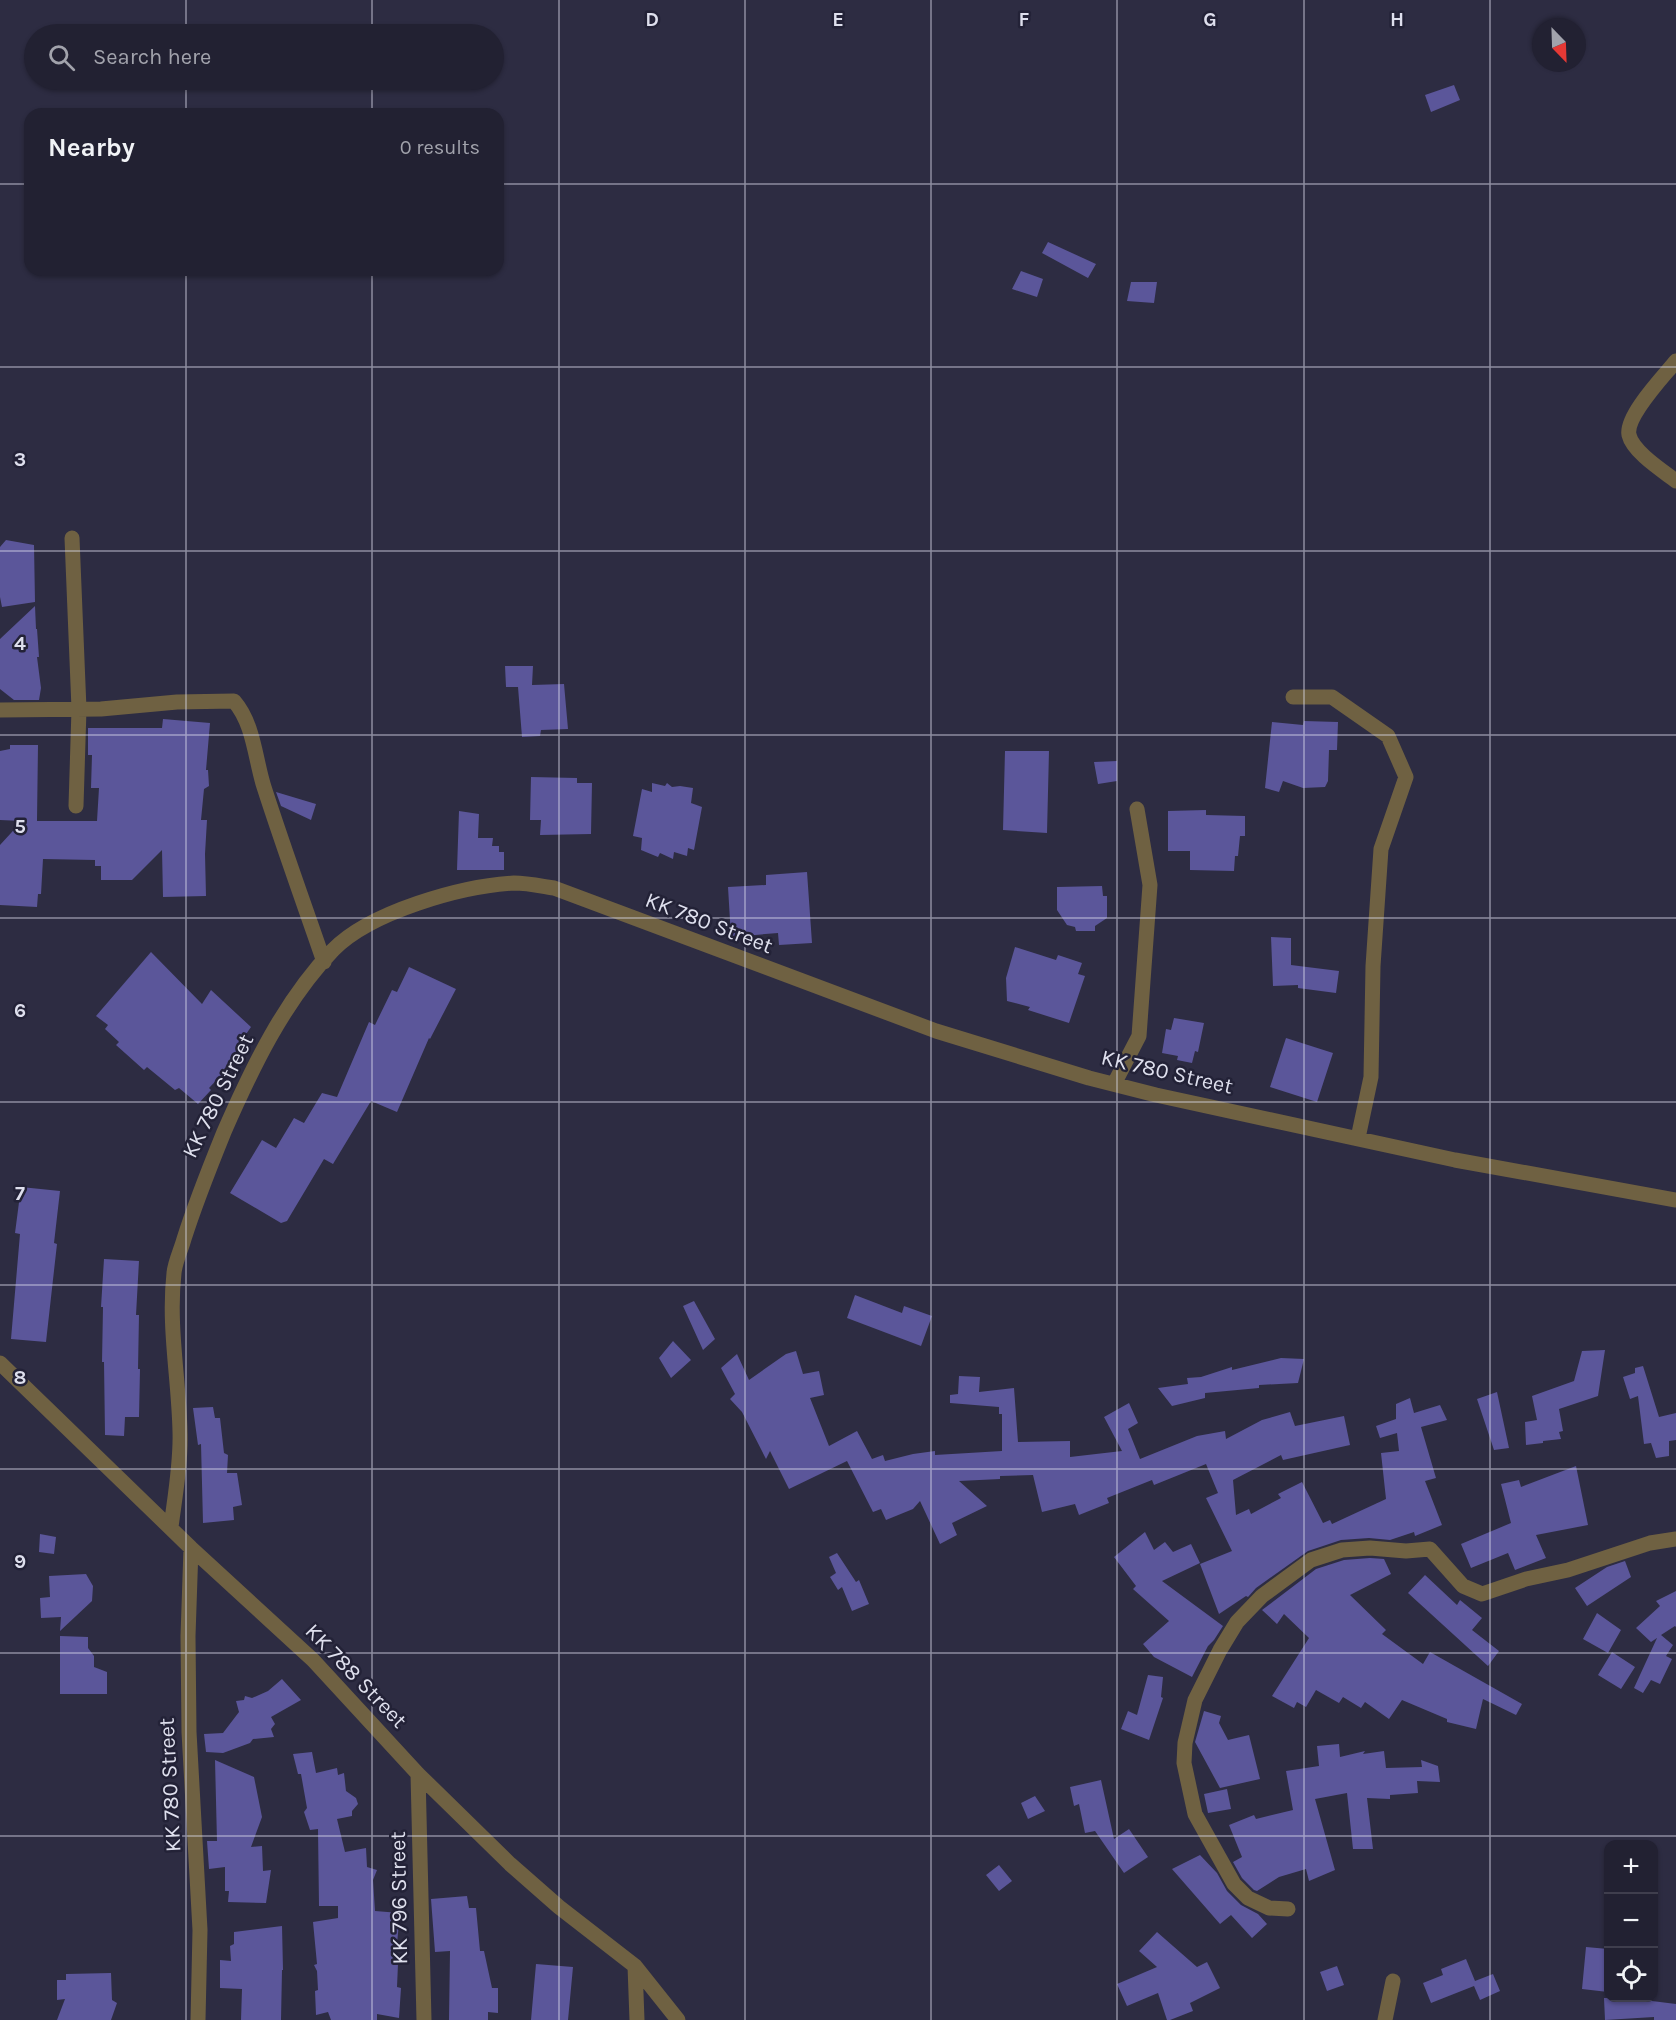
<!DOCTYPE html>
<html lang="en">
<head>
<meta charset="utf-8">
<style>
	body { margin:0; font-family:Karla,sans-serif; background:#2e2e3e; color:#f1f3f6 }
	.controls { position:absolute; right:18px; bottom:18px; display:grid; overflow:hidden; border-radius:12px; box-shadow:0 2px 4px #0004 }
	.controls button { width:54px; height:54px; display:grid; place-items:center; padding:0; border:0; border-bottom:2px solid #3f3e4d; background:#222132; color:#f1f3f6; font:30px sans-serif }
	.compass { position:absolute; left:1532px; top:18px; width:54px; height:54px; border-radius:50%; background:#222132; box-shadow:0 2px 4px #0004; rotate:157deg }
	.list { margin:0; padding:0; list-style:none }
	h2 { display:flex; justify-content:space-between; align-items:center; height:78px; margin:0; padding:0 24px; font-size:26px }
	h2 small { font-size:20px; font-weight:400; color:#a2a3ac }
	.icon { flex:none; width:33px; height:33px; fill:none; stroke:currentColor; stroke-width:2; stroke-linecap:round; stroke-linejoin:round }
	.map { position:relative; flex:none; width:1676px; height:2020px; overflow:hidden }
	.search { position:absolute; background:#222132; box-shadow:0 2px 4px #0004; left:24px; top:24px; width:480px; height:66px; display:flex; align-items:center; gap:15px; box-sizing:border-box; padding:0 21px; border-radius:33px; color:#a2a3ac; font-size:22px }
	.panel { position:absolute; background:#222132; box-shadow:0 2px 4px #0004; left:24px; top:108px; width:480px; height:168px; border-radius:18px }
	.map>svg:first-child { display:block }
</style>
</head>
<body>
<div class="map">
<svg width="1676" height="2020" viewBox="0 0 1676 2020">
	<rect width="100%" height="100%" fill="#2d2c42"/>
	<!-- building -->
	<path fill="#5b569a" d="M1454 85 1460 100 1431 112 1425 95Z
		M1048 242 1096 264 1088 278 1042 253Z
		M1021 271 1043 279 1037 297 1012 289Z
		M1131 282H1157L1154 303 1127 301Z
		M6 540 34 545 35 602 2 607 0 597V547Z
		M35 606 36 629H37L39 657H37L41 688 39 700H14L0 689V639Z
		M505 666H533L532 685 564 684 568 729 541 730 540 736 522 737 518 687H506Z
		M163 719 210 723 206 770H208L209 786 204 789 201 820H207L205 854 206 896 163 897 162 850 132 880H101V866H95V860L43 859 41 894H38L37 907 0 905V845L22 821 0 820V751L10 749V745H38L37 821H97L99 788H91L92 755H88V728H162Z
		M1304 721 1338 722 1337 750H1329L1328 781 1325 787 1303 788 1283 781 1279 792 1265 788 1272 722 1303 725Z
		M1005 751H1049L1047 833 1003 830Z
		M1117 761V781L1098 784 1094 762Z
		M531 777 577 778V783H592L591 834 540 835 541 820H530Z
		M652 783 665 786 667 783 672 787 680 786 693 788 691 803 702 807 694 850 688 848 687 856 674 852 673 859 660 853 658 857 641 850 642 838 633 836 642 789 652 792Z
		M276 792 316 804 311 820 281 806Z
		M1206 810V815L1245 816V836H1240L1238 856H1235L1234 871 1190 870V851H1168V811Z
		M459 811 479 814 478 838H493L492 846H499V852H504V870H457Z
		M807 872 812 943 779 945 778 933 731 937 728 887 766 885V875Z
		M1102 886 1103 896H1107V918L1095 926V931H1076L1075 927 1067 925 1057 910V887Z
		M1271 937 1291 938V965L1339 971 1336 993 1298 988V985L1273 986Z
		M1015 947 1056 960 1058 955 1082 963 1078 974 1085 976 1069 1023 1028 1010 1030 1007 1007 1001 1006 978Z
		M151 952 202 1004 211 990 251 1027 237 1047 239 1048 226 1070 209 1088 211 1090 198 1104 179 1088 175 1090 147 1067 144 1070 116 1045 119 1042 105 1029 108 1025 96 1016Z
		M409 967 456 989 430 1039 429 1038 397 1112 371 1101 333 1164 324 1159 287 1221 281 1223 230 1193 262 1140 276 1148 294 1118 304 1123 322 1093 337 1097 369 1022 375 1025 392 990 397 992Z
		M1174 1018 1204 1023 1198 1052 1195 1051 1192 1063 1177 1060 1178 1056 1162 1053 1166 1029 1171 1030Z
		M1286 1038 1333 1053 1317 1102 1270 1087Z
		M21 1187 60 1191 54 1243 57 1244 46 1342 11 1339 20 1234 15 1233Z
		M104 1259 139 1261 136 1315H139L138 1369H140L139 1417H125L124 1436 105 1435 104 1362H102L103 1307H101Z
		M855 1295 902 1313 904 1306 932 1316 921 1346 847 1318Z
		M694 1301 715 1339 703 1350 683 1306Z
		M673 1341 691 1360 671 1378 659 1358Z
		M1605 1350 1598 1396 1559 1409 1563 1431 1559 1432 1561 1439 1543 1441V1443L1526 1445 1525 1422 1537 1420 1532 1396 1574 1381 1582 1351Z
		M796 1351 803 1374 819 1371 824 1395 810 1398 829 1446 857 1431 872 1459 883 1455 885 1461 913 1454 935 1451V1455L1002 1451V1414H999V1407L950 1403V1395L958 1394 959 1376 980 1377 979 1392 1014 1388 1018 1442 1070 1441V1457L1122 1451 1104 1417 1129 1403 1138 1423 1128 1429 1140 1459 1197 1436 1225 1431 1226 1439 1262 1420 1290 1412 1295 1426 1344 1416 1350 1445 1283 1460 1281 1455 1233 1480 1236 1515 1249 1509 1251 1514 1281 1498 1278 1494 1302 1482 1323 1523 1330 1520 1332 1524 1386 1499 1381 1453 1399 1451 1397 1433 1380 1438 1376 1426 1396 1419V1404L1410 1398 1414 1413 1440 1405 1447 1420 1421 1427 1436 1478 1425 1481 1442 1525 1415 1536 1414 1532 1390 1540 1369 1538 1341 1540 1308 1551 1256 1588 1248 1597 1246 1596 1219 1614 1200 1564 1232 1551 1206 1498 1218 1493 1206 1464 1154 1485 1152 1480 1107 1498 1109 1503 1079 1515 1075 1504 1042 1512 1033 1475 1000 1476V1479L959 1481 987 1506 952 1523 957 1535 940 1544 920 1501 913 1509 886 1520 881 1509 873 1512 847 1461 789 1489 770 1451 766 1459 742 1412 730 1399 735 1394 721 1368 737 1354 749 1380 786 1354Z
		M1281 1358 1304 1359 1298 1383 1259 1385V1388L1205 1393V1398L1172 1406 1158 1388 1188 1384 1187 1378 1201 1377 1232 1367V1370Z
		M1643 1366 1659 1417 1676 1413V1440L1669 1441V1456L1656 1458 1651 1443 1644 1444 1638 1396 1630 1399 1623 1377 1635 1373V1368Z
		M1497 1392 1509 1448 1494 1450 1477 1399Z
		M213 1407 215 1418H220L224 1453 228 1455 227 1473H237L242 1505 233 1507 234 1520 203 1523 201 1444 198 1445 193 1408Z
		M1576 1466 1588 1525 1536 1535 1546 1558 1515 1570 1508 1553 1471 1568 1461 1544 1511 1523 1501 1484 1519 1480 1521 1487Z
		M1145 1532 1154 1550 1165 1542 1173 1552 1191 1544 1200 1563 1162 1581 1223 1626 1214 1640 1208 1646 1192 1677 1154 1657 1143 1644 1169 1621 1133 1589 1136 1586 1114 1557Z
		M40 1534 56 1537 54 1554 39 1552Z
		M837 1553 856 1582 859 1580 869 1604 852 1611 842 1587 838 1590 830 1577 836 1573 829 1557Z
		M1370 1558 1384 1559 1391 1574 1350 1595 1386 1630 1382 1634 1423 1664 1430 1652 1522 1704 1516 1715 1483 1699 1476 1729 1447 1722V1719L1402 1700 1389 1719 1365 1702 1361 1708 1343 1697 1339 1703 1316 1690 1306 1707 1297 1702 1294 1708 1272 1696 1309 1638 1284 1614 1277 1624 1262 1610 1316 1569 1344 1560Z
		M1625 1561 1631 1577 1587 1606 1575 1588 1607 1567Z
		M86 1574 93 1586 92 1601 60 1631 61 1617 41 1618 40 1598 50 1597 49 1576Z
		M1425 1575 1457 1605 1460 1600 1482 1618 1472 1630 1499 1651 1488 1666 1408 1593Z
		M1676 1591V1627L1675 1626 1661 1635 1673 1645 1666 1656 1672 1659 1660 1684 1651 1680 1643 1693 1634 1688 1657 1638 1651 1642 1636 1628 1660 1606 1656 1601Z
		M1597 1613 1621 1630 1608 1653 1583 1639Z
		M60 1636 88 1637V1648L94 1656V1667L107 1672V1694H60Z
		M1612 1652 1635 1667 1621 1689 1598 1675Z
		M1148 1675 1163 1677 1161 1697 1163 1698 1149 1740 1121 1729 1128 1711 1137 1715Z
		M282 1679 301 1700 271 1717 275 1724 271 1729 274 1737 253 1739 250 1743 223 1753 206 1752 204 1734 223 1733 239 1712 236 1701 244 1700 245 1696 252 1698 268 1691Z
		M1204 1711 1221 1716 1219 1723 1228 1740 1249 1735 1260 1779 1220 1788 1195 1742Z
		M1339 1744 1340 1757 1365 1751 1363 1754 1384 1751 1386 1768 1422 1767 1421 1760 1438 1766 1440 1782 1417 1781 1418 1793 1390 1795V1799L1367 1798 1373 1849H1353L1347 1793 1315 1799 1335 1870 1309 1881 1306 1869 1279 1877 1257 1891 1254 1890 1242 1878 1233 1862 1242 1857 1229 1825 1254 1815 1256 1819 1293 1810 1286 1771 1319 1766 1317 1746Z
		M312 1752 316 1773 337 1768 338 1775 344 1773 346 1791 356 1798 358 1804 352 1811V1816L337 1819 345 1852 366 1848 367 1867 377 1870 373 1880 375 1911 400 1913 395 1964H398L397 1987 401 1988 399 2018 377 2014V2020H331L328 2012 316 2015 315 1991 318 1990 317 1971 314 1965 317 1964 313 1922 338 1918V1906H319L318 1829 310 1830 304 1812 307 1808 301 1774H298L293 1754Z
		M215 1760 254 1777 262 1817 251 1847 262 1846 263 1871 271 1870 266 1903 228 1902 229 1891H225V1867L209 1869 207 1841H217Z
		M1101 1780 1114 1839 1129 1829 1148 1857 1124 1873 1095 1831 1085 1833 1079 1804 1074 1806 1070 1787Z
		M1227 1789 1231 1809 1208 1813 1204 1794Z
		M1035 1796 1045 1811 1028 1819 1021 1803Z
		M1200 1855 1217 1873 1227 1891 1241 1905 1258 1914 1267 1924 1252 1938 1231 1915 1220 1924 1172 1869Z
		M999 1865 1012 1881 999 1891 986 1875Z
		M467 1896 469 1908H476L480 1951H484L492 1988H498V2013L488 2012V2020H449L450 1951 435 1952 431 1899Z
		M282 1926 283 1970H282L281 2020H241L242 1989 220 1988V1960L231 1961 230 1946 234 1944V1932Z
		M1157 1932 1197 1967 1207 1962 1220 1988 1190 2003 1193 2011 1170 2020H1167L1158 1993 1127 2006 1117 1984 1157 1967 1139 1951Z
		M1586 1947 1608 1949V1992L1582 1989Z
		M1466 1959 1475 1981 1493 1974 1500 1991 1480 2000 1474 1986 1431 2003 1423 1983 1443 1975 1441 1969Z
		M536 1964 573 1967 568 2020H531Z
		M1337 1966 1344 1985 1327 1991 1320 1972Z
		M111 1973 112 2000 117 2003 111 2020H57L65 1999 57 2000V1980H66V1974Z
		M1604 1998H1628L1676 2004V2020H1654V2017L1605 2020Z"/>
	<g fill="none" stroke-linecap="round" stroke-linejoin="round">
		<!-- street -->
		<path stroke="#6f6142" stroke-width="15" d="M1676 361C1664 376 1625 416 1629 435 1633 452 1663 471 1676 481
			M72 538 79 709 76 806
			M1293 697H1332L1388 736 1406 777 1381 849 1373 966 1371 1077 1358 1138
			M0 710 101 709 177 702 234 701C254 724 255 759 264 787 283 846 304 904 324 962
			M1114 1084 1139 1036 1150 885 1137 809
			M0 1363 191 1548 313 1660 418 1774 510 1864 559 1907 635 1966 678 2020
			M171 1527C175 1496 181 1463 180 1432 179 1379 168 1327 174 1273 175 1262 181 1250 184 1239 196 1201 209 1169 224 1132 252 1068 284 1001 333 950 370 912 461 886 514 883 527 883 541 886 554 888L936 1031 1089 1078 1156 1095 1455 1160 1676 1200
			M191 1548 188 1636 189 1732 200 1930 198 2020
			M418 1774 424 2020
			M1288 1909 1269 1908 1248 1898 1234 1884 1195 1814 1184 1763 1185 1743 1195 1700 1220 1650 1237 1622 1262 1596 1311 1560 1342 1550 1370 1548 1406 1551 1430 1549 1463 1586 1482 1594 1526 1579 1568 1570 1650 1543 1676 1539
			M635 1966 637 2020
			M1385 2020 1393 1981"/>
	</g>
	<!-- grid -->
	<path fill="none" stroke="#dedfed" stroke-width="1.5" stroke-opacity="0.55" d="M186 0V34M372 0V34M559 0V2020M745 0V2020M931 0V2020M1117 0V2020M1304 0V2020M1490 0V2020M186 80V114M372 80V114M0 184H30M498 184H1676M186 270V2020M372 270V2020M0 367H1676M0 551H1676M0 735H1676M0 918H1676M0 1102H1676M0 1285H1676M0 1469H1676M0 1653H1676M0 1836H1676"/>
	<g text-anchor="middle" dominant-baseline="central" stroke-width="5" stroke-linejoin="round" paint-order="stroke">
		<!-- street labels -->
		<g font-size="22" fill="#dedfed" stroke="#232237">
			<text transform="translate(709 923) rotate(21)">KK 780 Street</text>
			<text transform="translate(1167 1072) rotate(13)">KK 780 Street</text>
			<text transform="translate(218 1096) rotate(-64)">KK 780 Street</text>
			<text transform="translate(356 1676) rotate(46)">KK 788 Street</text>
			<text transform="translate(170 1785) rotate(-93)">KK 780 Street</text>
			<text transform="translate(399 1898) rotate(-91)">KK 796 Street</text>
		</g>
	</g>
	<g font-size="20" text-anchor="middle" font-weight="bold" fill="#dedfed" stroke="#232237" stroke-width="5" stroke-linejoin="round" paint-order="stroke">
		<text x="652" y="26">D</text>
		<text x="838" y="26">E</text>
		<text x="1024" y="26">F</text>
		<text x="1210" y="26">G</text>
		<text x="1397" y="26">H</text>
		<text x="20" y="466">3</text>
		<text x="20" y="650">4</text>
		<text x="20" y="833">5</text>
		<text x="20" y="1017">6</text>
		<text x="20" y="1200">7</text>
		<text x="20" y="1384">8</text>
		<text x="20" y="1568">9</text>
	</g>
</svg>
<div class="controls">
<button>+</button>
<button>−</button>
<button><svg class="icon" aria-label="locate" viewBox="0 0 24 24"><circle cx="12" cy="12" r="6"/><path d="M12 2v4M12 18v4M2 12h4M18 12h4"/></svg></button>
</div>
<svg class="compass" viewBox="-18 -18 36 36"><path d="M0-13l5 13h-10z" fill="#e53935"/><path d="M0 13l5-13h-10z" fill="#a2a3ac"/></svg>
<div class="search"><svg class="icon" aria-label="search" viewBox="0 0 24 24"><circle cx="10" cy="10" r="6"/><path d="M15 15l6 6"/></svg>Search here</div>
<section class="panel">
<h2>Nearby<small>0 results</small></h2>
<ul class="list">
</ul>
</section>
</div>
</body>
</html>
